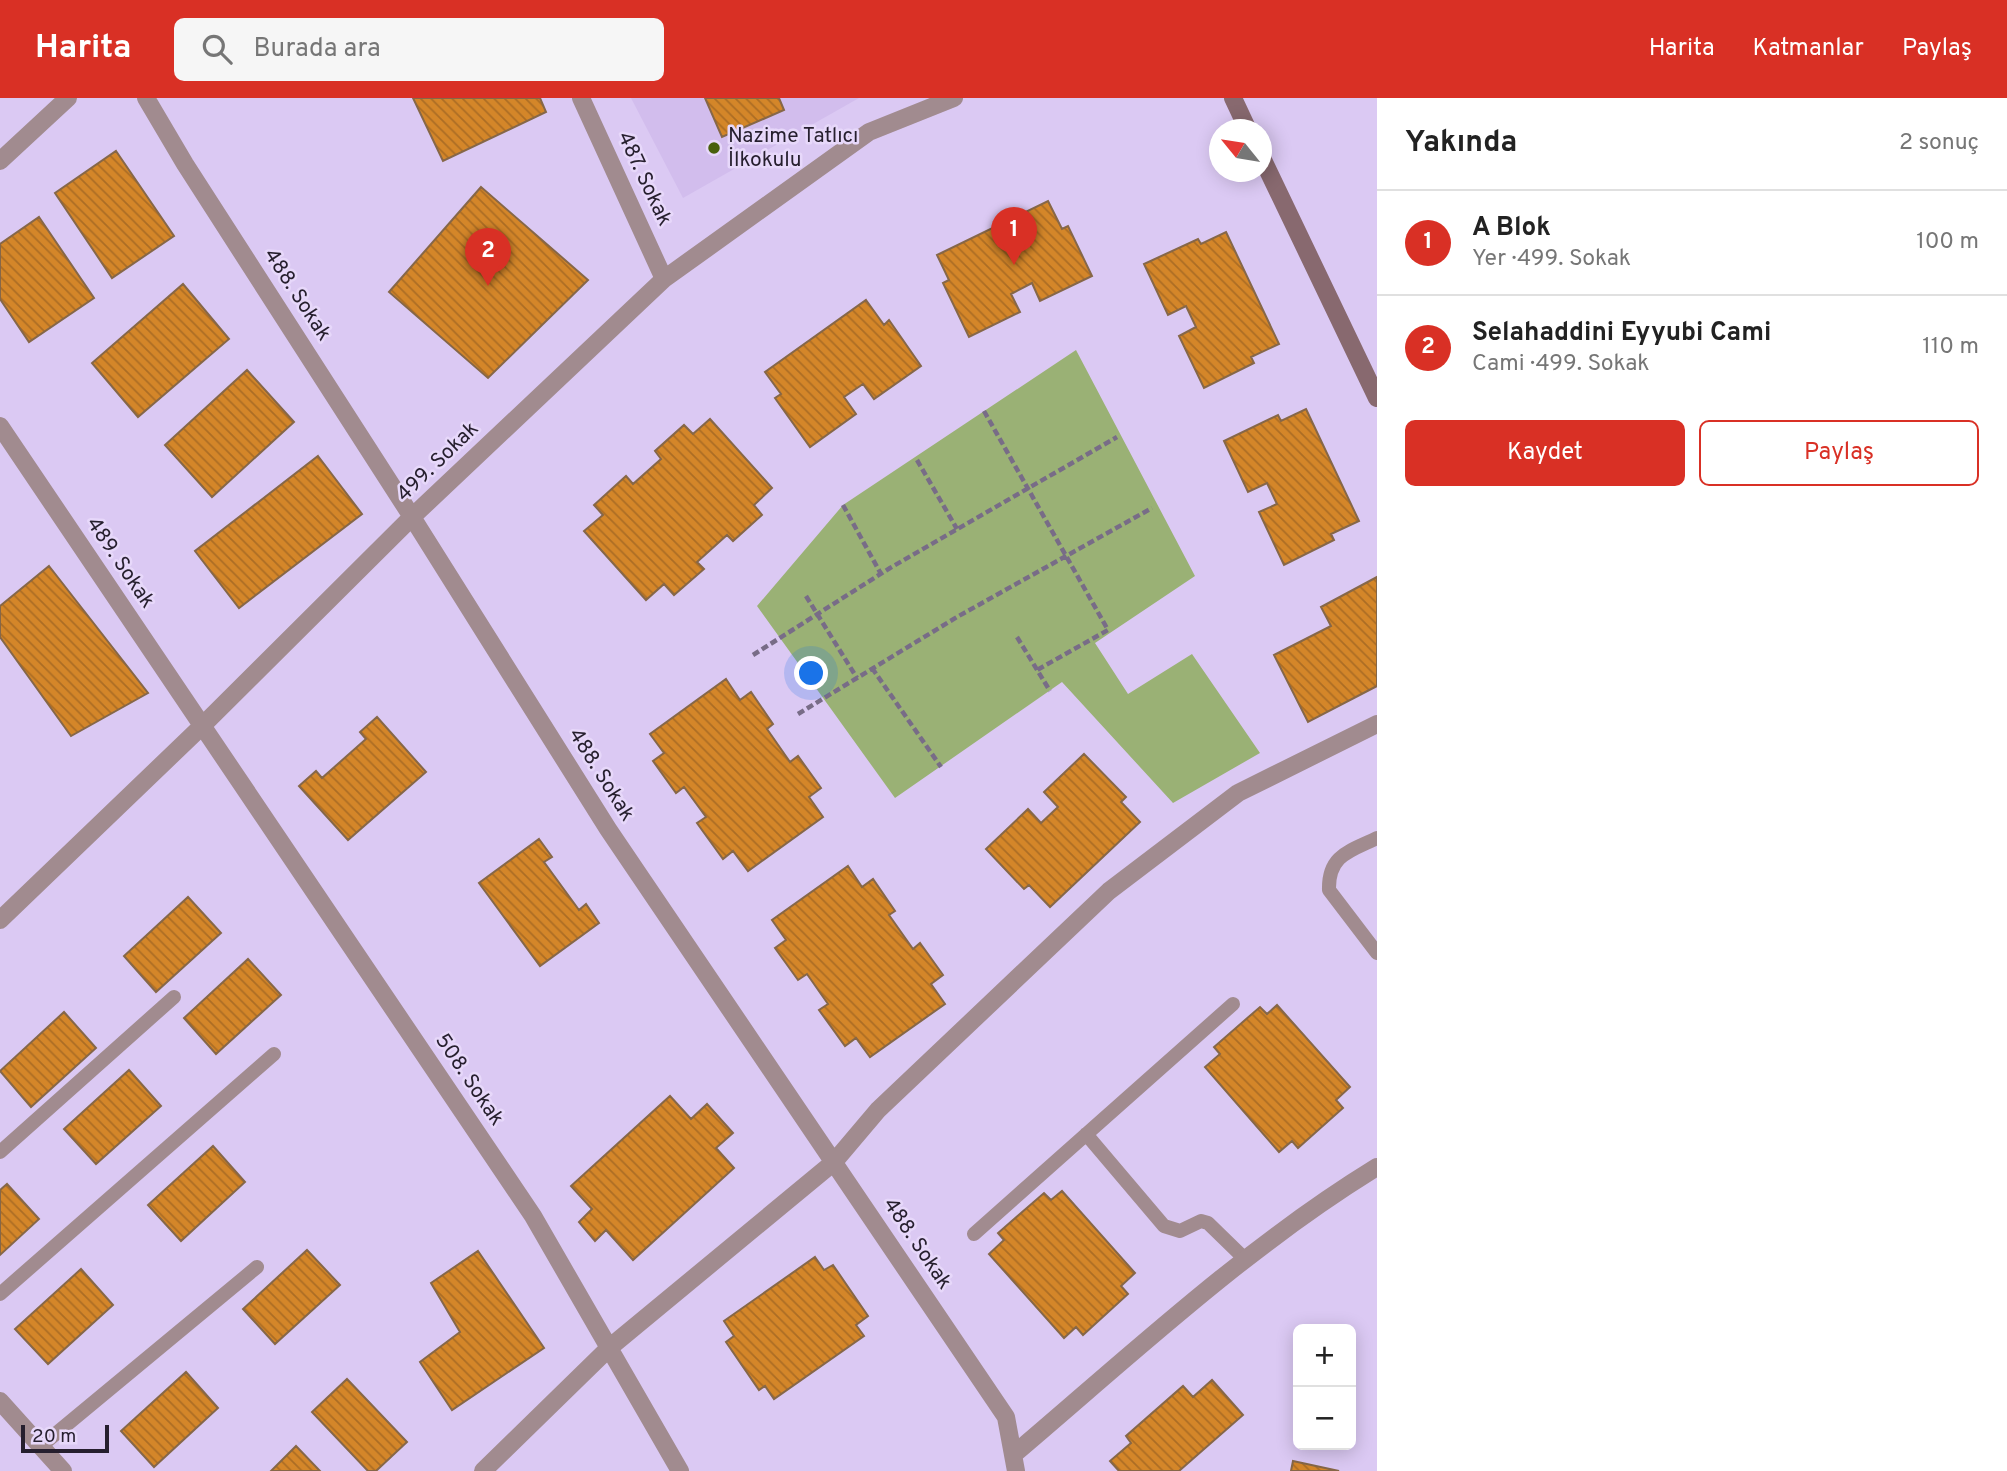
<!DOCTYPE html>
<html lang="tr">
<head>
<meta charset="utf-8">
<style>
	body { margin:0; font-family:Overpass,sans-serif; background:#f6f6f6; color:#222 }
	.controls { position:absolute; right:21px; bottom:21px; display:grid; overflow:hidden; border-radius:10px; box-shadow:0 4px 18px #0003 }
	.controls button { width:63px; height:63px; display:grid; place-items:center; padding:0; border:0; border-bottom:2px solid #e0e0e0; background:#fff; color:#222; font:35px sans-serif }
	.compass { position:absolute; left:1209px; top:21px; width:63px; height:63px; border-radius:50%; background:#fff; box-shadow:0 4px 18px #0003; rotate:300deg }
	.scale { position:absolute; left:21px; bottom:18px; width:88px; box-sizing:border-box; padding-left:7px; border:4px solid #261f2e; border-top:0; font-size:19px; line-height:24px; white-space:nowrap; color:#261f2e; -webkit-text-stroke:5px #e7d8fa; paint-order:stroke }
	.you { position:absolute; left:812px; top:576px; width:24px; height:24px; margin:-18px; border:5px solid #fff; border-radius:50%; background:#1a73e8; box-shadow:0 0 0 10px #1a73e833 }
	.badge { display:grid; place-items:center; width:46px; height:46px; border-radius:50%; background:#d93025; color:#fff; font-size:23px; font-weight:700 }
	.pin { position:absolute; translate:-50% -58px; filter:drop-shadow(0 2px 4px #0008) }
	.pin::after { content:''; position:absolute; top:37px; width:24px; height:21px; background:inherit; clip-path:polygon(0 0,100% 0,50% 100%) }
	.list { margin:0; padding:0; list-style:none }
	h2 { display:flex; justify-content:space-between; align-items:center; height:91px; margin:0; padding:0 28px; font-size:30px }
	h2 small { font-size:23px; font-weight:400; color:#767676 }
	.list li { display:grid; grid-template-columns:46px 1fr auto; gap:21px; align-items:center; box-sizing:border-box; height:105px; padding:0 28px; border-top:2px solid #e0e0e0 }
	.list b { display:block; font-size:26px; white-space:nowrap }
	.list p { margin:0; font-size:23px; white-space:nowrap; color:#767676 }
	.list em { font-size:23px; font-style:normal; color:#767676 }
	.actions { display:flex; gap:14px; padding:21px 28px }
	.actions a { flex:1; padding:16px 0; border:2px solid #d93025; border-radius:10px; text-align:center; font-size:24px; color:#d93025 }
	.actions .main { background:#d93025; color:#fff }
	.icon { flex:none; width:38px; height:38px; fill:none; stroke:currentColor; stroke-width:2; stroke-linecap:round; stroke-linejoin:round }
	.map { position:relative; flex:none; width:1377px; height:1373px; overflow:hidden }
	header { display:flex; align-items:center; gap:42px; box-sizing:border-box; height:98px; padding:0 35px; background:#d93025; color:#fff }
	header strong { font-size:33px }
	nav { display:flex; gap:38px; margin-inline-start:auto; font-size:24px }
	.search { width:490px; height:63px; background:#f6f6f6; display:flex; align-items:center; gap:18px; box-sizing:border-box; padding:0 24px; border-radius:10px; color:#767676; font-size:26px }
	main { display:flex }
	aside { flex:1; background:#fff }
	.map>svg:first-child { display:block }
</style>
</head>
<body>
<header>
<strong>Harita</strong>
<div class="search"><svg class="icon" aria-label="search" viewBox="0 0 24 24"><circle cx="10" cy="10" r="6"/><path d="M15 15l6 6"/></svg>Burada ara</div>
<nav><a>Harita</a><a>Katmanlar</a><a>Paylaş</a></nav>
</header>
<main>
<div class="map">
<svg width="1377" height="1373" viewBox="0 0 1377 1373">
	<defs>
		<pattern id="building-back-hatch" width="6" height="6" patternUnits="userSpaceOnUse" patternTransform="scale(1.75)"><rect width="6" height="6" fill="#d48629"/><path d="M-1 5l2 2M0 0l6 6M5-1l2 2" fill="none" stroke="#ac6d24"/></pattern>
	</defs>
	<rect width="100%" height="100%" fill="#dbc9f3"/>
	<!-- built -->
	<path fill="#d2bded" d="M631 0H859L683 100Z"/>
	<!-- green -->
	<path fill="#9ab175" d="M1076 252 1195 478 1095 545 1128 596 1192 556 1260 655 1173 705 1062 584 895 700 757 508 843 407Z"/>
	<!-- building -->
	<path fill="url(#building-back-hatch)" stroke="#866748" stroke-width="2" d="M413 0H540L546 14 443 63Z
		M705 0H779L784 12 722 39Z
		M116 53 174 138 112 180 55 95Z
		M481 89 588 182 488 280 389 194Z
		M1048 103 1062 131 1068 128 1092 178 1040 203 1032 185 1011 196 1020 214 969 239 943 185 949 182 937 157Z
		M39 119 94 200 29 244 0 201V146Z
		M1226 134 1279 246 1251 259 1254 265 1204 290 1179 238 1196 229 1186 208 1168 217 1144 166 1198 141 1201 146Z
		M183 186 229 241 138 319 92 265Z
		M866 202 884 227 889 222 921 268 874 301 863 286 844 299 856 316 810 349 775 300 781 296 765 274Z
		M247 272 294 324 212 399 165 347Z
		M1306 311 1359 423 1331 436 1334 442 1284 467 1259 414 1277 406 1267 385 1248 394 1224 343 1278 317 1281 323Z
		M710 321 772 390 754 407 762 417 733 443 727 437 697 464 704 471 674 497 664 486 646 502 584 433 603 417 594 407 626 378 633 386 661 361 655 353 684 327 693 336Z
		M318 358 362 416 239 510 195 453Z
		M49 468 148 595 71 638 0 539V508Z
		M1377 479V588L1308 624 1274 557 1331 528 1321 509Z
		M726 581 740 602 751 594 773 626 767 631 790 664 798 658 821 690 809 699 823 719 748 773 733 753 723 761 697 725 706 719 684 689 676 695 653 663 664 655 650 636Z
		M377 619 426 674 348 742 299 688 316 673 322 680 366 641 360 634Z
		M1084 656 1126 699 1121 704 1140 724 1050 809 1029 787 1024 791 986 751 1028 711 1041 725 1058 709 1044 694Z
		M539 741 552 759 544 764 579 812 586 806 599 825 540 868 479 785Z
		M848 768 862 789 873 781 895 813 889 817 913 851 920 845 943 877 931 886 945 906 870 959 856 940 845 948 819 912 828 906 807 876 798 882 775 850 786 842 772 822Z
		M188 799 221 835 156 894 124 858Z
		M248 861 281 897 216 956 184 920Z
		M1277 907 1350 989 1336 1002 1343 1010 1298 1050 1292 1043 1279 1054 1205 969 1220 956 1214 949 1260 909 1267 916Z
		M64 914 96 950 31 1009 0 973Z
		M129 972 161 1008 96 1066 64 1031Z
		M670 998 691 1021 707 1006 733 1035 716 1050 734 1070 633 1162 606 1132 595 1143 579 1124 592 1111 571 1088Z
		M213 1048 245 1084 181 1143 148 1107Z
		M7 1086 39 1121 0 1157V1092Z
		M1062 1093 1135 1175 1121 1188 1128 1196 1083 1237 1076 1229 1064 1240 989 1156 1004 1142 998 1135 1044 1095 1051 1102Z
		M307 1152 340 1187 275 1246 243 1211Z
		M478 1153 544 1250 452 1312 420 1264 460 1234 431 1185Z
		M815 1159 824 1172 833 1167 868 1218 856 1227 864 1238 774 1301 765 1288 759 1292 726 1244 734 1238 724 1223Z
		M81 1171 113 1207 48 1266 15 1231Z
		M186 1274 218 1310 154 1369 121 1333Z
		M347 1281 407 1344 376 1373H368L312 1314Z
		M1212 1282 1243 1317 1179 1373H1119L1110 1363 1131 1345 1126 1338 1183 1288 1193 1299Z
		M296 1348 320 1373H271Z
		M1293 1363 1339 1373H1291Z"/>
	<g fill="none" stroke-linecap="round" stroke-linejoin="round">
		<!-- path -->
		<path stroke="#786c87" stroke-width="4.5" stroke-dasharray="7 3.5" stroke-linecap="butt" d="M984 313 1108 532 1037 572
			M917 362 957 431
			M843 407 881 476
			M806 498 857 580
			M1017 539 1050 593
			M753 557 890 470 1117 339
			M872 570 941 669
			M798 616 957 519 1152 410"/>
		<!-- lane -->
		<path stroke="#a18b8f" stroke-width="14" d="M1377 740C1350 753 1328 757 1329 792L1377 855
			M1086 1036 1164 1128 1180 1133 1201 1123 1208 1125 1246 1162
			M0 1054 174 899
			M974 1136 1233 906
			M0 1196 274 956
			M41 1348 257 1169"/>
		<!-- street -->
		<path stroke="#a18b8f" stroke-width="18" d="M146 0 185 66 412 419 608 731 1006 1319 1016 1373
			M581 0 664 181
			M0 63 68 0
			M0 328 533 1118 680 1373
			M0 822 202 628 412 419 664 181 869 34 954 0
			M0 1303 63 1373
			M1013 1357C1131 1257 1245 1150 1377 1069
			M483 1373 609 1250 834 1064 878 1012 1109 793 1238 695 1377 626"/>
		<!-- secondary -->
		<path stroke="#88696f" stroke-width="18" d="M1233 0 1248 32
			M1262 60 1377 300"/>
	</g>
	<!-- markers -->
	<circle fill="#48600c" stroke="#e7d8fa" stroke-width="2.5" cx="714" cy="50" r="7"/>
	<g text-anchor="middle" dominant-baseline="central" stroke-width="5" stroke-linejoin="round" paint-order="stroke">
		<!-- poi labels -->
		<g font-size="21" fill="#261f2e" stroke="#e7d8fa" text-anchor="start">
			<text x="728" y="38">Nazime Tatlıcı<tspan x="728" dy="24">İlkokulu</tspan></text>
		</g>
		<!-- street labels -->
		<g font-size="21" fill="#261f2e" stroke="#e7d8fa">
			<text transform="translate(644 81) rotate(65)">487. Sokak</text>
			<text transform="translate(297 197) rotate(57)">488. Sokak</text>
			<text transform="translate(438 364) rotate(-44)">499. Sokak</text>
			<text transform="translate(120 465) rotate(56)">489. Sokak</text>
			<text transform="translate(601 677) rotate(58)">488. Sokak</text>
			<text transform="translate(469 982) rotate(56)">508. Sokak</text>
			<text transform="translate(917 1146) rotate(56)">488. Sokak</text>
		</g>
	</g>
</svg>
<div class="controls">
<button>+</button>
<button>−</button>
</div>
<svg class="compass" viewBox="-18 -18 36 36"><path d="M0-13l5 13h-10z" fill="#e53935"/><path d="M0 13l5-13h-10z" fill="#767676"/></svg>
<div class="scale">20 m</div>
<div class="you"></div>
<div class="pin badge" style="left:1014px;top:167px">1</div>
<div class="pin badge" style="left:488px;top:188px">2</div>
</div>
<aside>
<h2>Yakında<small>2 sonuç</small></h2>
<ul class="list">
<li><span class="badge">1</span><div><b>A Blok</b><p>Yer · 499. Sokak</p></div><em>100 m</em></li>
<li><span class="badge">2</span><div><b>Selahaddini Eyyubi Cami</b><p>Cami · 499. Sokak</p></div><em>110 m</em></li>
</ul>
<div class="actions"><a class="main">Kaydet</a><a>Paylaş</a></div>
</aside>
</main>
</body>
</html>
